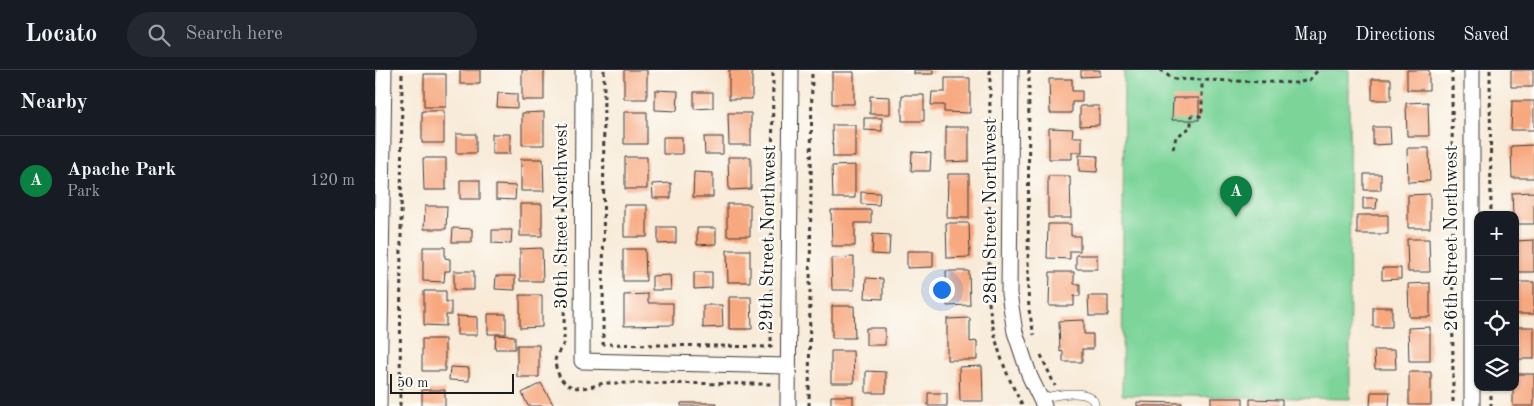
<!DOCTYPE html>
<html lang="en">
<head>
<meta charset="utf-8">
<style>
	body { margin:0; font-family:"Old Standard TT",serif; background:#242831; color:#f1f3f6 }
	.controls { position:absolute; right:15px; bottom:15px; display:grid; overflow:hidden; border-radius:10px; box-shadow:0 1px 4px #0004 }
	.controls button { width:45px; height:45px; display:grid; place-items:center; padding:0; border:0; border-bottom:1px solid #363941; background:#171b24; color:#f1f3f6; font:25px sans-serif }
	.scale { position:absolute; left:15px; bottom:12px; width:124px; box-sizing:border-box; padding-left:5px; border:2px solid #1c1c1c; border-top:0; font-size:14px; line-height:18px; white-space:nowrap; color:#1c1c1c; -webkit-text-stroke:4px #fdfcf7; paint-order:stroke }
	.you { position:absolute; left:566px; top:219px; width:18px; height:18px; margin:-12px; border:4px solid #fff; border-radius:50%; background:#1a73e8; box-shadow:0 0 0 8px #1a73e833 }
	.badge { display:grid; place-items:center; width:32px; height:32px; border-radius:50%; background:#0b8043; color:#fff; font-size:16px; font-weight:700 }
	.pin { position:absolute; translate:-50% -41px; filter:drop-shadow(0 1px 2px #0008) }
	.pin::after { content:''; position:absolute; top:26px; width:18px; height:15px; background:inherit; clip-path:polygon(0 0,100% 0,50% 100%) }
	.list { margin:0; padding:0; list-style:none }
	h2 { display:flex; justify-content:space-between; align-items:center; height:65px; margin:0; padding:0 20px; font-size:21px }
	h2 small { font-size:16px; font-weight:400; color:#9ea1a6 }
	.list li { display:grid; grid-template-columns:32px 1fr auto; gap:15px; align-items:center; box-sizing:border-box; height:90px; padding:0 20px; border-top:1px solid #363941 }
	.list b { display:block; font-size:19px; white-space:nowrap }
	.list p { margin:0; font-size:16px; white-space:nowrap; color:#9ea1a6 }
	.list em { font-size:16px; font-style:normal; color:#9ea1a6 }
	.icon { flex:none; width:28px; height:28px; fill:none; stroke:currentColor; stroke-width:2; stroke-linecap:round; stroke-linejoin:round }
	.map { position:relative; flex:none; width:1159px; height:336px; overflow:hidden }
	header { display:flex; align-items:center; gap:30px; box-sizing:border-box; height:70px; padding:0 25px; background:#171b24; border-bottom:1px solid #363941 }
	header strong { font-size:24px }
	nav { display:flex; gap:28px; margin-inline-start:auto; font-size:18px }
	.search { width:350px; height:45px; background:#242831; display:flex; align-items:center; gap:12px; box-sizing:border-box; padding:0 18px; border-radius:28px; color:#9ea1a6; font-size:19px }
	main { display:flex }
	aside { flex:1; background:#171b24 }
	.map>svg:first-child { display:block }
</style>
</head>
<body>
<header>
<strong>Locato</strong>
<div class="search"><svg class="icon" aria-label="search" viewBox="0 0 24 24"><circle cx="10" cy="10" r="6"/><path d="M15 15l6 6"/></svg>Search here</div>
<nav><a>Map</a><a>Directions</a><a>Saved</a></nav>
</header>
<main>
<aside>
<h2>Nearby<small></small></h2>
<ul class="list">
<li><span class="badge">A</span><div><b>Apache Park</b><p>Park</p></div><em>120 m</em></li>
</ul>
</aside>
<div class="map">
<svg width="1159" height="336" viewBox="0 0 1159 336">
	<rect width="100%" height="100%" fill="#fdfcf7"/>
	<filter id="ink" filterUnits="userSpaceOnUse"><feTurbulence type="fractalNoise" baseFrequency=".02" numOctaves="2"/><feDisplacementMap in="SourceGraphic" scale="10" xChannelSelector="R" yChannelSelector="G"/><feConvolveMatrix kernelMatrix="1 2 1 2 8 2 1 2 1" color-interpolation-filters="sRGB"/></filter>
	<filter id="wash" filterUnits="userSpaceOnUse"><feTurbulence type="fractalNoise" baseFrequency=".0096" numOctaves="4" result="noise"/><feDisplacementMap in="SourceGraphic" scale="20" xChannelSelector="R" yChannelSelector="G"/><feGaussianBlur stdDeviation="1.12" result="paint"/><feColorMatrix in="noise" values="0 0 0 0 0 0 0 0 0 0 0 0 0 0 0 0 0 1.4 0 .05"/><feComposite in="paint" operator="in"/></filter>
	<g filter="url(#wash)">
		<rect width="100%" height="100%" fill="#f8ead7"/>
		<!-- green -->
		<path fill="#7cd499" stroke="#4c785a" d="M749 0H974L975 329 747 325Z"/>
		<g id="blocks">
			<!-- building -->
			<path fill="#f7a87f" d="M85 0H105V14H85Z
				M147 0H169V30H147Z
				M249 0H272V29H249Z
				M354 0H377V29H354Z
				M539 0H558V4H539Z
				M706 0H725V6L706 7Z
				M1032 0H1054V20H1032Z
				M1136 0H1158V17H1136Z
				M457 2H479V34H457Z
				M49 4H71V37H49Z
				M570 8H595V43L569 42V35H556L557 22H570Z
				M674 9H697V21H707V32H697V43H675Z
				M997 9H1016V30H997Z
				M280 20 303 21 302 41 280 40Z
				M319 22H338V38L319 39Z
				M123 23 142 24V38L122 37Z
				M527 25H549V51H527Z
				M495 26 515 27V44H495Z
				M798 28H824V50H797Z
				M1137 31H1159V60H1136Z
				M1053 32 1054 66H1032L1031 33Z
				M705 36H724V55L705 56Z
				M47 41H69V73H47Z
				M169 42V75H147V43Z
				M249 42H272V74H249Z
				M353 43H376V75H354Z
				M489 48H507V61L489 60Z
				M457 55H480V87H458Z
				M571 57H594V91L571 92Z
				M998 57H1015L1016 74 998 75Z
				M674 58 698 59 697 67H707V82H697V89H674Z
				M81 64H101V83H81Z
				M117 64H135V84H117Z
				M288 67H307V84H288Z
				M329 67H348V84H330Z
				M1159 75V108H1137L1136 76Z
				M1032 78H1054L1055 111 1033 112Z
				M537 82 556 83 555 101H536Z
				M704 85 723 86 722 102 704 101Z
				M250 87H272V119H250Z
				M353 87H376V119L354 120Z
				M48 88H71V120H49Z
				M146 89H168L169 121H146Z
				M480 95V128H458L457 96Z
				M319 102 338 103V127H318Z
				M573 104H594V148H572Z
				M989 104H1006V120H989Z
				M673 106H695L696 148H673Z
				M85 110H105V129H85Z
				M296 113V128H278L277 114Z
				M121 115 141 116 140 130 121 129Z
				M486 122 505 123 504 135 486 134Z
				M1159 122V154H1140V145H1138L1137 123Z
				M1055 124V158H1033V125Z
				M988 128H1002L1001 139H988Z
				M145 134H167V166H145Z
				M352 134H375V166H352Z
				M249 135H272V167H249Z
				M50 136H72L71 159H49Z
				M456 140H496V153H480V176H457Z
				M982 145H1013V164H982Z
				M571 153H594L595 187 572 188Z
				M673 154H696V166H705V181H695V189L672 188Z
				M283 157H301V173L283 174Z
				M78 158 97 159V172H77Z
				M322 158H341V174L322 175Z
				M117 160H137L136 174 117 173Z
				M498 164 515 165 514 185 497 184Z
				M1032 169H1054L1055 202H1033Z
				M1159 170V202H1140V171Z
				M48 177H70V188L75 189V201H70L69 212 48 211Z
				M167 178 168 211H145V179Z
				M248 179H270L271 211H248Z
				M352 180H375V212H353Z
				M532 181H558V197L532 198Z
				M701 185H722V199H701Z
				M479 187V220H457L456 188Z
				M1007 198H1026V209L1007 210Z
				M79 201H99V220H79Z
				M571 201H594L595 235 572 236Z
				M319 202H337V218L319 219Z
				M675 202H699V214H705V226H699V236H674Z
				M295 205 296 220H277V206Z
				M121 206H140V220L120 219Z
				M491 208 508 209V229L490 228Z
				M1140 212H1159V244H1140Z
				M1055 213V247H1034L1033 214Z
				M49 221H71V232H76V245H71V256L49 255Z
				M273 224V233H298V255L249 256V225Z
				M145 225H167V257L145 258Z
				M713 226H733V246H714Z
				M354 227H376L377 259H354Z
				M328 235H347L348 257 328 258Z
				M457 236H479L480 268H457Z
				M998 237H1017V257H998Z
				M113 244H131V264H113Z
				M82 246 102 247V265H82Z
				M595 248V272L602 271V290H572V249Z
				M709 250V264H718V279H707V292H688V281L685 282 684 251Z
				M1055 257V291H1034L1033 258Z
				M1140 257H1159V289H1140Z
				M491 258H510V275H491Z
				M121 265 140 266V279H120Z
				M47 269H70V301H47Z
				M142 275H164V307H142Z
				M999 280H1020L1021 299H1000Z
				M456 281H478L479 313H456Z
				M607 296 608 331H585L584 297Z
				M75 297 94 298V311L74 310Z
				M491 301 511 302V323H491Z
				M1034 302H1056V335H1034Z
				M1140 304H1159V336H1138V317H1140Z
				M166 313 179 336H153L147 323Z
				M47 320H70V336H47Z
				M996 322H1015L1014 336H995Z
				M553 323H572V336H553Z
				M456 326H478V336H456Z
				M836 328H868V336H836Z
				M875 329 907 330V336H875Z
				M762 332 807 333V336H762Z
				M306 333H341V336H306Z"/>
		</g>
	</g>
	<g filter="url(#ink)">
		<use href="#blocks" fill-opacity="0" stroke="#3d3b38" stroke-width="1"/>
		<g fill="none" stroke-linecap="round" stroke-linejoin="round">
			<defs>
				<path id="lane" d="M666 329C679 325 718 316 720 336"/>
				<path id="street" d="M208 0 207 291 412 296
					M636 0 634 224 640 262 655 307 669 336
					M1097 0V336
					M4 336 9 0
					M413 336 416 0"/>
			</defs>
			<!-- lane casing -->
			<use href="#lane" stroke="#3d3b38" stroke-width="9"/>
			<!-- street casing -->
			<use href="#street" stroke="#3d3b38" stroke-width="17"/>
			<!-- path -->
			<path stroke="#3d3b38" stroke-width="3" stroke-dasharray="4 4" stroke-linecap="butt" d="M229 0 228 274 396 277 398 0
				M615 0 614 233C619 272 629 302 648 336
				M654 0 653 218 654 240 659 265
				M785 0 798 9 922 13 934 10 943 0
				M1077 0 1078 336
				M1115 0 1116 145
				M798 79 801 67 816 57V46H827V11
				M190 89 189 273C187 277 183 282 181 287 179 292 181 298 183 303 191 323 212 319 228 313L396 314V315
				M666 285 680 316
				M1116 317V336
				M25 336 27 0
				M434 336 437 0"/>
			<!-- lane -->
			<use href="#lane" stroke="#fff" stroke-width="8"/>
			<!-- street -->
			<use href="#street" stroke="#fff" stroke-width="15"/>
		</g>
	</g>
	<g text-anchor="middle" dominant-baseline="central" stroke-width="4.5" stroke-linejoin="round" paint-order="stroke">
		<!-- street labels -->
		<g font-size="19" fill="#1c1c1c" stroke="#fdfcf7">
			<text transform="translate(616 141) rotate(-90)">28th Street Northwest</text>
			<text transform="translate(187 146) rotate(-90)">30th Street Northwest</text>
			<text transform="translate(394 168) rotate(-89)">29th Street Northwest</text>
			<text transform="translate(1077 168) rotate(-90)">26th Street Northwest</text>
		</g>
	</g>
</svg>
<div class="controls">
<button>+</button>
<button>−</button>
<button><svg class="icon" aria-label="locate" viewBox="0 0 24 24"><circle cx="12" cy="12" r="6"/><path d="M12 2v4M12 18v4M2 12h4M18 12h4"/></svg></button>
<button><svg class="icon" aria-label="layers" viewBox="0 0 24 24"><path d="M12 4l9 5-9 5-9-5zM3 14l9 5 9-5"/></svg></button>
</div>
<div class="scale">50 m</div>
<div class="you"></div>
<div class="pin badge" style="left:861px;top:147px">A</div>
</div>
</main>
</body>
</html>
